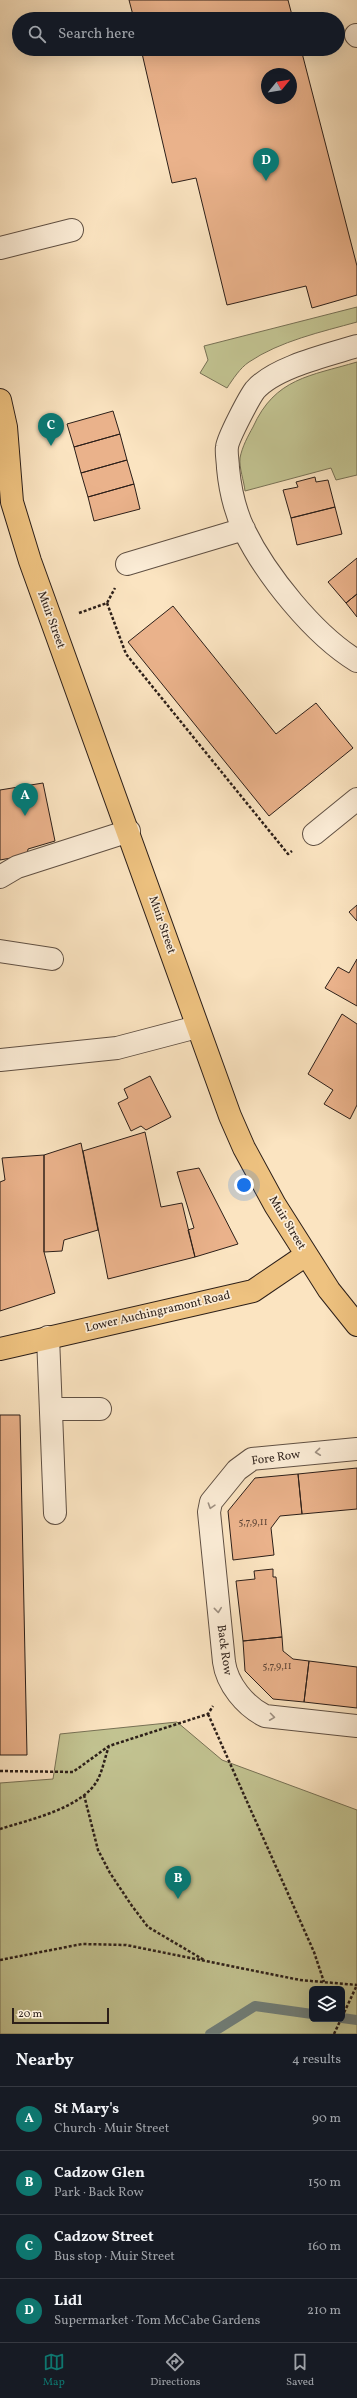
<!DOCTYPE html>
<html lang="en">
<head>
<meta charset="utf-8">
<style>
	body { margin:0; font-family:Vollkorn,serif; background:#20242c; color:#f1f3f6 }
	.controls { position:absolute; right:12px; bottom:12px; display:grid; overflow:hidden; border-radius:6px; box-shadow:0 4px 16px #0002 }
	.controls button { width:36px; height:36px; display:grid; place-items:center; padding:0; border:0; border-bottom:1px solid #363941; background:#171b24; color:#f1f3f6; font:20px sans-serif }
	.compass { position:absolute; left:261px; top:68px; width:36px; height:36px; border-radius:50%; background:#171b24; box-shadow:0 4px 16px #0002; rotate:60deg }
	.scale { position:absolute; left:12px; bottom:10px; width:97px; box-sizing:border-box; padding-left:4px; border:2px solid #2c1f19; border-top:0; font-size:11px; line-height:14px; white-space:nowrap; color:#2c1f19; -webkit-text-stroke:3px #fcedd7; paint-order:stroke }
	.you { position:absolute; left:244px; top:1185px; width:14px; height:14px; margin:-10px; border:3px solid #fff; border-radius:50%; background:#1a73e8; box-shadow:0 0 0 6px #1a73e833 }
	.badge { display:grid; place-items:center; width:26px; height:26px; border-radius:50%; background:#0f766e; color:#fff; font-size:13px; font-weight:700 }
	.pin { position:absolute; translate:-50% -33px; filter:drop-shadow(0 1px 2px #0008) }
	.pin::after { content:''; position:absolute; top:21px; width:14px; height:12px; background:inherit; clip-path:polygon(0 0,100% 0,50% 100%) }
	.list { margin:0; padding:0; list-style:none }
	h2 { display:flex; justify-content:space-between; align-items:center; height:52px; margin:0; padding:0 16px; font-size:17px }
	h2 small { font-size:13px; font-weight:400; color:#9ea1a6 }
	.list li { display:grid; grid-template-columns:26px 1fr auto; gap:12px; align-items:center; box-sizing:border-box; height:64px; padding:0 16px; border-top:1px solid #363941 }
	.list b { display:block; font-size:15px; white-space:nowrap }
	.list p { margin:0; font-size:13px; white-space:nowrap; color:#9ea1a6 }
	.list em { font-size:13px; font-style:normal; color:#9ea1a6 }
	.icon { flex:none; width:22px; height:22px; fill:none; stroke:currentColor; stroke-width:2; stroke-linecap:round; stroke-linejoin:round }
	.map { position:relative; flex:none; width:357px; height:2034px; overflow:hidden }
	.search { position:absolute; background:#171b24; box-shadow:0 4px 16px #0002; left:12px; right:12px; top:12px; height:44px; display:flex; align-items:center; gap:10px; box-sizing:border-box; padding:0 14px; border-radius:22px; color:#9ea1a6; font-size:15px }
	.sheet { height:308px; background:#171b24 }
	nav { display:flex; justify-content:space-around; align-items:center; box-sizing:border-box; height:56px; border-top:1px solid #363941; background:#171b24; font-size:11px; color:#9ea1a6 }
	nav a { display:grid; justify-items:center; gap:2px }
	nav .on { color:#0f766e }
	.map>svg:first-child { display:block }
</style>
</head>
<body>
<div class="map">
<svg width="357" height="2034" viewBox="0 0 357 2034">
	<rect width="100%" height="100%" fill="#fbe4c1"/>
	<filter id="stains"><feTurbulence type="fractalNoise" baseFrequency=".005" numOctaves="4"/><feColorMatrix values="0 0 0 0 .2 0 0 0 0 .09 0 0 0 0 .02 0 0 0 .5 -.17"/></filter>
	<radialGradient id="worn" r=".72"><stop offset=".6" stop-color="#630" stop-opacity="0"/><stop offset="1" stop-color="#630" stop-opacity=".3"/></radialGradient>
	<!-- green -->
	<path fill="#c2c391" stroke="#777155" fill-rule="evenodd" d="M357 307V322C321 332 280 341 249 362 240 368 233 379 227 388L200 373 208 360 204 346Z
		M357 362V475L336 480 331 468 245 491C244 481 239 468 240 458 242 447 248 436 253 427 275 378 310 376 357 362Z
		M177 1722 222 1760 357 1810V2034H0V1783L53 1779 60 1734ZM312 1989H342V2019H312Z"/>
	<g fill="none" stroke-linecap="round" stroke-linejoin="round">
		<!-- stream -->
		<path stroke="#717e78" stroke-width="10" d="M342 2018 357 2020
			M210 2034 255 2006 312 2014"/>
	</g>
	<!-- building -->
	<path fill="#eab28b" stroke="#2c1f19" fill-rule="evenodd" d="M129 0H288L293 19H134Z
		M141 49H301L357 266V295L312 308 306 286 227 305 196 178 172 183ZM267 74H291V98H267Z
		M113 411 120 434 74 447 67 424Z
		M120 434 127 460 81 473 74 447Z
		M127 460 134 484 88 497 81 473Z
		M315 477 316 482 328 480 335 507 291 518 283 490 298 487 296 482Z
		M134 484 140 509 94 521 88 497Z
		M335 507 342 534 297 545 291 518Z
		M357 558V594L346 603 328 582Z
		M357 594V617L346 603Z
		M173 606 276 734 316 703 353 748 269 816 128 642Z
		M43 783 55 841 28 849 27 855 0 860V790Z
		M357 905V921L349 912Z
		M357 959V1006L325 988 338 967 349 973Z
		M342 1014 357 1024V1105L350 1119 324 1104 333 1090 308 1074Z
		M150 1076 171 1117 146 1130 141 1126 131 1131 118 1103 128 1098 124 1089Z
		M145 1132 161 1207 182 1203 195 1257 108 1279 83 1151Z
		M81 1143 98 1230 64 1240 62 1251 44 1252V1155Z
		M44 1155V1252L55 1293 0 1311V1182L5 1180 2 1158Z
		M199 1168 238 1244 195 1257 188 1230 194 1228 177 1172Z
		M0 1415H20L27 1755H0Z
		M357 1468V1509L302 1514 298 1474Z
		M298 1474 302 1514 280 1516 271 1528 274 1555 233 1560 228 1511 255 1478Z
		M273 1569V1577H276L282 1637 243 1641 236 1581 255 1579 254 1571Z
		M282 1637 283 1651 293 1659 309 1661 304 1702 273 1699 245 1671 243 1641Z
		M309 1661 357 1667V1708L304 1702Z"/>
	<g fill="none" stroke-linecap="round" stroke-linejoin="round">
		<defs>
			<path id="minor" d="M356 35 357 36
				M0 248 72 230
				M357 346C328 355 275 367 255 390 249 398 228 438 227 447 226 453 228 462 228 468 230 489 235 511 244 530 266 575 314 635 357 661
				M127 564 244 529
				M314 834 357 799
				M0 877 17 867 129 831
				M0 951 52 959
				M0 1060 117 1048 197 1027
				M48 1337 55 1513
				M51 1409H100
				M357 1449 252 1459 237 1470 211 1502 209 1512 224 1662C227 1684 245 1706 265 1716L357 1726"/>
			<path id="major" d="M0 400 6 427 12 502 30 561 230 1116 244 1148 275 1205 329 1290 357 1325
				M0 1349 253 1291 306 1255"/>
		</defs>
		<!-- minor casing -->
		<use href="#minor" stroke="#605043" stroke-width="24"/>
		<!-- major casing -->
		<use href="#major" stroke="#2c1f19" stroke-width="24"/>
		<!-- path -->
		<path stroke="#2c1f19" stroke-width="2.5" stroke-dasharray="3 2" stroke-linecap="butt" d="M107 603 126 654 288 854 292 851
			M79 613 107 603 115 588
			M208 1714 314 1952 324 1982
			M0 1771 73 1772 109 1746 208 1714 213 1706
			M84 1795 98 1850 110 1873 132 1906 148 1927 204 1960
			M0 1829C28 1820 84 1808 98 1779 103 1769 105 1757 109 1746
			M0 1960 82 1944 126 1945 300 1980 357 1985
			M342 2017 357 1985
			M334 2034 341 2019"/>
		<!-- minor -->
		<use href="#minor" stroke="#fcedd7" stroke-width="22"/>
		<!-- major -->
		<use href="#major" stroke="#eec280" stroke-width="22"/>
	</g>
	<!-- one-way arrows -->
	<defs><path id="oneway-chevron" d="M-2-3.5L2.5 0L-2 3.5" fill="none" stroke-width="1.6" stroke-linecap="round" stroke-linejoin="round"/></defs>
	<g stroke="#9e9082">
		<use href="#oneway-chevron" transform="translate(318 1452) rotate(174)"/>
		<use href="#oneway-chevron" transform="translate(211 1506) rotate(108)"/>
		<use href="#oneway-chevron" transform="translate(218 1610) rotate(84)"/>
		<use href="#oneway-chevron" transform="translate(272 1717) rotate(8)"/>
	</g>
	<g text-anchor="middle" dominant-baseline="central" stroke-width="3.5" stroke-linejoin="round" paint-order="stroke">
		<!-- number labels -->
		<g font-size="10" fill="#5c4436">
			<text x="253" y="1522">5,7,9,11</text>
			<text x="277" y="1666">5,7,9,11</text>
		</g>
		<!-- street labels -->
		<g font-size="12" fill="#2c1f19" stroke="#fcedd7">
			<text transform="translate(51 620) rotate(70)">Muir Street</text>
			<text transform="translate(162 925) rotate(71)">Muir Street</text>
			<text transform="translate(287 1223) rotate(59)">Muir Street</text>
			<text transform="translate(158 1312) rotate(-13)">Lower Auchingramont Road</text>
			<text transform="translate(276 1458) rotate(-8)">Fore Row</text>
			<text transform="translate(224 1650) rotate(82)">Back Row</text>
		</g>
	</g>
	<rect width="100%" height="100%" filter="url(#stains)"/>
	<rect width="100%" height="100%" fill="url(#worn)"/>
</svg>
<div class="controls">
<button><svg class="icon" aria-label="layers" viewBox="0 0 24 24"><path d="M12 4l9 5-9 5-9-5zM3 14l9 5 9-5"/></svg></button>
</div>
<svg class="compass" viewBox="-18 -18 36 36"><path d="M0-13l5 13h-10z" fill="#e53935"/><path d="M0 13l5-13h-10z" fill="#9ea1a6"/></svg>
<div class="scale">20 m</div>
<div class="you"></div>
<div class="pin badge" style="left:25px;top:816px">A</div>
<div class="pin badge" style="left:178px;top:1899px">B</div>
<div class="pin badge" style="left:51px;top:446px">C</div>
<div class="pin badge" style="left:266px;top:181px">D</div>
<div class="search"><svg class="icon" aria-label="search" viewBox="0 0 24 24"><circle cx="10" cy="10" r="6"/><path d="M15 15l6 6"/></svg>Search here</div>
</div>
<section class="sheet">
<h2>Nearby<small>4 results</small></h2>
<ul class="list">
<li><span class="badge">A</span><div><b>St Mary's</b><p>Church · Muir Street</p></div><em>90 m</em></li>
<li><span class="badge">B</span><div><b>Cadzow Glen</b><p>Park · Back Row</p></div><em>150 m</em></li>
<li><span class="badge">C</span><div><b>Cadzow Street</b><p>Bus stop · Muir Street</p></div><em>160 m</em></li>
<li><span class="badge">D</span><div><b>Lidl</b><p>Supermarket · Tom McCabe Gardens</p></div><em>210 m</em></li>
</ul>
</section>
<nav>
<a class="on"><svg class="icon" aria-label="map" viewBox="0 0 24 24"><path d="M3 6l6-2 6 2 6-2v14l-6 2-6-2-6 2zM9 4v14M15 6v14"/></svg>Map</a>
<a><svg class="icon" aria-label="directions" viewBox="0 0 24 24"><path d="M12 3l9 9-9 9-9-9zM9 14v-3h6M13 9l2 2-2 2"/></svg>Directions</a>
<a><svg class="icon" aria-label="saved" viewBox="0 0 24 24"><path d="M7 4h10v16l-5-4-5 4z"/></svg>Saved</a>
</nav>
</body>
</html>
